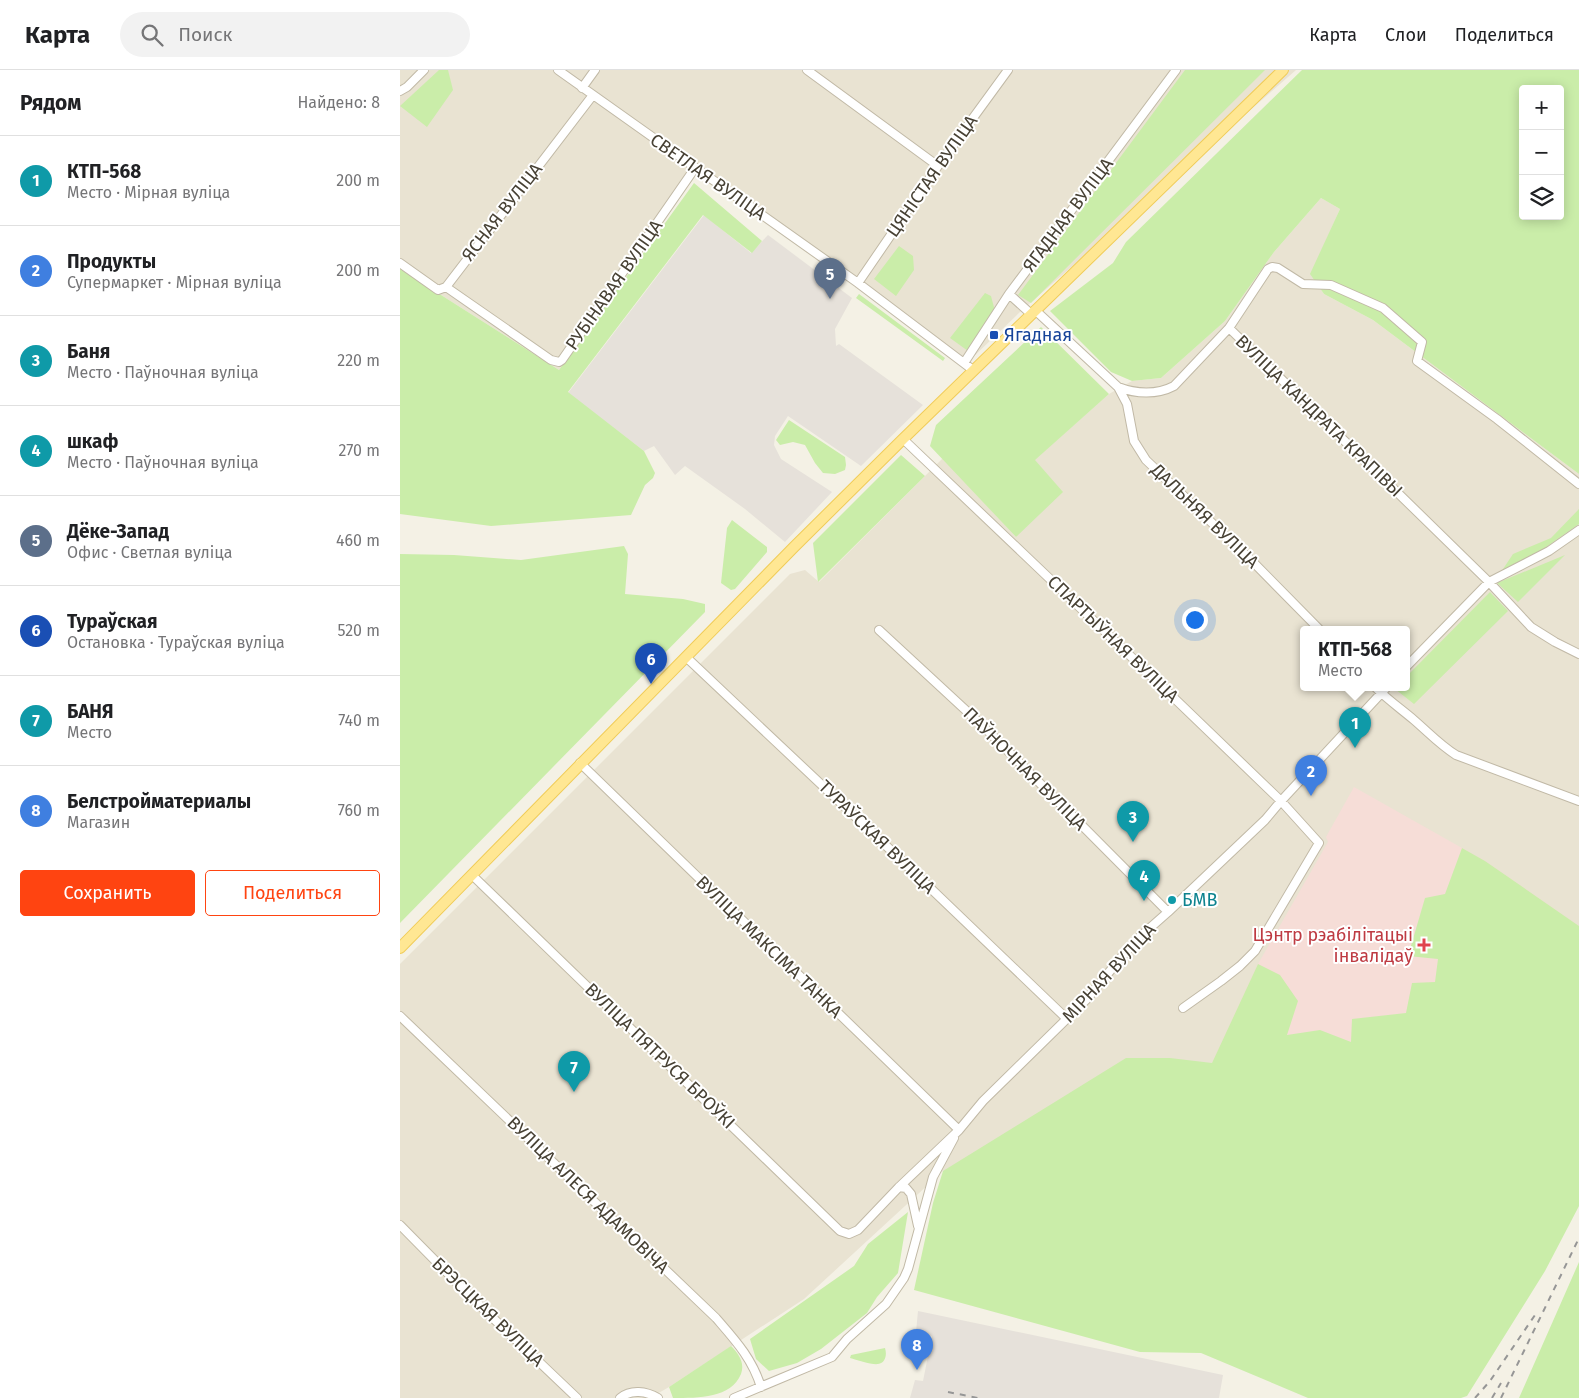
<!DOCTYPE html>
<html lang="ru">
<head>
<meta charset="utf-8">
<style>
	body { margin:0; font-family:"Fira Sans",sans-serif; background:#f2f2f2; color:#202124 }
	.controls { position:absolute; right:15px; top:15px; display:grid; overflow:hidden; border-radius:5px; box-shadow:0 2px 12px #0003 }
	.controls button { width:45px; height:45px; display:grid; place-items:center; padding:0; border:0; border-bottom:1px solid #e0e0e0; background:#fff; color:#202124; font:25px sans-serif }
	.you { position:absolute; left:794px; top:549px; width:18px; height:18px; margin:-12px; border:4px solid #fff; border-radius:50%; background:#1a73e8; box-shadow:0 0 0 8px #1a73e833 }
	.badge { display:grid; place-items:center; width:32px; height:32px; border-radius:50%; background:#f41; color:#fff; font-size:16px; font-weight:700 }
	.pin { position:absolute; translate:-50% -41px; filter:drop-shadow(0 1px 2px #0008) }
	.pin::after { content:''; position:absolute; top:26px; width:18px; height:15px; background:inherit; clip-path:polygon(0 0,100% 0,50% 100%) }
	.popup { position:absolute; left:900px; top:556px; width:110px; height:65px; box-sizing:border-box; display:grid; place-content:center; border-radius:5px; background:#fff; filter:drop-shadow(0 1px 4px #0005); font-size:16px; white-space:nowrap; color:#757577 }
	.popup b { font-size:19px; color:#202124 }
	.popup::after { content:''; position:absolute; left:50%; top:100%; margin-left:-10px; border:10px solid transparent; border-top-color:#fff }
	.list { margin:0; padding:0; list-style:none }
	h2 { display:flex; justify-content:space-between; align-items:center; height:65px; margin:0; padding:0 20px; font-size:21px }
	h2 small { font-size:16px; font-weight:400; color:#757577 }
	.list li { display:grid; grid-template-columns:32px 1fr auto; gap:15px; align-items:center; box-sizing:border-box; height:90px; padding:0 20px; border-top:1px solid #e0e0e0 }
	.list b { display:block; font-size:19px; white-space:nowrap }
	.list p { margin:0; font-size:16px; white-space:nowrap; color:#757577 }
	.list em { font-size:16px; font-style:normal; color:#757577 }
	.actions { display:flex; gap:10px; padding:15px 20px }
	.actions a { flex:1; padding:11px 0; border:1px solid #f41; border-radius:5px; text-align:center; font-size:18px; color:#f41 }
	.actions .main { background:#f41; color:#fff }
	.icon { flex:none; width:28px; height:28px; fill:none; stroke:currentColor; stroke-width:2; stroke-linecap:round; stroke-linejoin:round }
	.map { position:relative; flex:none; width:1179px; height:1328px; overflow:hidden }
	header { display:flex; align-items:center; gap:30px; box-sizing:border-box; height:70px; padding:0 25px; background:#fff; border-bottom:1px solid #e0e0e0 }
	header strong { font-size:24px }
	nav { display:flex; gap:28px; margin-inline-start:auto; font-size:18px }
	.search { width:350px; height:45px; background:#f2f2f2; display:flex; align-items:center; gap:12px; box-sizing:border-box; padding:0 18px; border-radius:28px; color:#757577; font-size:19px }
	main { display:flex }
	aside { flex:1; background:#fff }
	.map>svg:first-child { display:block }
</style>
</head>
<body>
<header>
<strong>Карта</strong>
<div class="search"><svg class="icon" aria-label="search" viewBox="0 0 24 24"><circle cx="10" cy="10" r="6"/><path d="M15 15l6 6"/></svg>Поиск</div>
<nav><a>Карта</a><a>Слои</a><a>Поделиться</a></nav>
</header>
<main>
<aside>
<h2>Рядом<small>Найдено: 8</small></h2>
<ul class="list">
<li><span class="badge" style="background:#0f9aa8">1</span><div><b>КТП-568</b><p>Место · Мірная вуліца</p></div><em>200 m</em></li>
<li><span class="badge" style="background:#3f7fe0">2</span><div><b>Продукты</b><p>Супермаркет · Мірная вуліца</p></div><em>200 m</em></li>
<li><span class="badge" style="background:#0f9aa8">3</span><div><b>Баня</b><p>Место · Паўночная вуліца</p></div><em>220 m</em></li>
<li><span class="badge" style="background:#0f9aa8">4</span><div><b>шкаф</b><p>Место · Паўночная вуліца</p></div><em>270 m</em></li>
<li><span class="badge" style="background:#5c6f8a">5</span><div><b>Дёке-Запад</b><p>Офис · Светлая вуліца</p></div><em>460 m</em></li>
<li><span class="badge" style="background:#1a4fb4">6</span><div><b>Тураўская</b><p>Остановка · Тураўская вуліца</p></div><em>520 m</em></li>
<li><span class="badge" style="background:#0f9aa8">7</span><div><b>БАНЯ</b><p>Место</p></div><em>740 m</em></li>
<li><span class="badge" style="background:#3f7fe0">8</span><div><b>Белстройматериалы</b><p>Магазин</p></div><em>760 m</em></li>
</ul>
<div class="actions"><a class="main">Сохранить</a><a>Поделиться</a></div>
</aside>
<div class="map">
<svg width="1179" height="1328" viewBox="0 0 1179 1328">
	<rect width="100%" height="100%" fill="#f4f1e5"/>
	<!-- residential -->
	<path fill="#e9e3d2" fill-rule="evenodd" d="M0 0H896L620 242 569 291 444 199 301 98 159 300 0 199Z
		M921 128 940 139 911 204 924 224 973 250 1179 404V1037L543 1101 404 1229 269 1317 250 1328H0V894L390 504 405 500 419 512 543 388 616 467 634 390 709 324 732 311 761 308 825 251 874 182ZM904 559H1006V617H904Z"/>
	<!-- industrial -->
	<path fill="#e6e1da" d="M304 145 351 183 368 165 452 228 435 259 436 276 439 274 523 335 461 396 388 346 375 366 374 375 381 389 432 422 385 472 345 439 285 396 275 405 254 376 244 381 168 323Z
		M518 1241 823 1305 819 1328H510L515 1310 523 1311 532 1266 516 1262Z"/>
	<!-- medical -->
	<path fill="#f6ddd7" d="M954 717 1085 791 1179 856V1037L812 993 858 894 928 772 926 767Z"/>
	<!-- green -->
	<path fill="#caeda9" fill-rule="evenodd" d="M39 0H48L53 20 27 57 0 36Z
		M785 0H865L631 233 618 225Z
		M902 0H1179V404L973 250 924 224 910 204 940 139 921 128 874 182 825 251 761 308 732 311 711 302 650 241 713 193 726 172ZM1123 19H1160V146H1123Z
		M294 113 362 171 352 183 303 145 168 322 244 381 255 403 253 408 245 415 231 445 91 456 0 444V199L159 300Z
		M499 176 513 186 514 200 496 226 474 209Z
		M585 223 591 226 595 241 568 281 550 268Z
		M459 224 545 288 543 291 456 228Z
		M641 257 709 324 635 390 663 422 616 467 530 376 536 355Z
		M389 350 445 387 446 395 445 400 435 404 423 403 415 393 405 375 393 372 380 375 376 370Z
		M501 385 525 406 418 512 413 473Z
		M1179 439V454L1142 480 1101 502 1113 484 1151 468Z
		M332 450 367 477V482L335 519 331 520 321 513 327 458Z
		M224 476 228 484 225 524 283 529 305 534V542L0 853V484L54 485 121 490Z
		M1165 485 1118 532 1097 513Z
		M1090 522 1108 541 1014 634 995 619 997 617H1006V607Z
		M1062 778 1085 791 1179 856V1136L1145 1201 1067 1326 1061 1328H908L801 1283 740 1282 514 1220 533 1133 543 1101 726 988H770L812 993 858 894 880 905 898 931 887 965 920 960 951 972 952 949 1006 943 1012 913 1035 912 1038 889 1008 886 1025 828 1045 824Z
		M508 1142 498 1203 477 1227 467 1243 421 1279 397 1293 369 1301 356 1289 350 1269 454 1196 468 1174Z
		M1179 1192V1328H1119Z
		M331 1276C339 1284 345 1293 341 1304 331 1328 299 1328 273 1328L269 1317Z
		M485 1278C487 1284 486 1293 478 1294 472 1295 457 1290 450 1288L451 1285Z"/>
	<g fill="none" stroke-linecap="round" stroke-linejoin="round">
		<defs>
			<path id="minor" d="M158 0 458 213 573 300
				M407 0 538 96
				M182 18 195 0
				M0 21 7 17 24 0
				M0 193 38 220 46 217 193 25
				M458 213 538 96 608 0
				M46 217 151 290 159 292 162 290 295 98
				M609 224 631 244
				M635 240 718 317C736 324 757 325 774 316L829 258 868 199 872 197 878 198 903 214 931 215 983 238 1022 272 1017 291 1097 349 1179 414
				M829 258 1089 512 1131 557 1155 572 1179 584
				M564 293 609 224 776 0
				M718 317 727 334 734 371 746 390 853 492 919 559
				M503 369 693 550 881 731 919 773 855 881 840 896 821 911 783 938
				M479 560 585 658 768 842
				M286 587 478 768 667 949
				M1006 597 1089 512 1149 481 1179 460
				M975 617C987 629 1001 639 1014 650 1028 662 1040 675 1056 685L1179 731
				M180 693 559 1060
				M72 805 440 1161 449 1164 458 1160 499 1117 559 1060 583 1031 686 930 734 872 768 842 865 750 881 731 987 617
				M0 946 316 1248C335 1270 352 1288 361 1317
				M499 1117 506 1118 511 1124 518 1156
				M0 1155 74 1230 177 1328
				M220 1328C231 1319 246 1321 258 1328
				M334 1328 432 1287 447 1269 486 1234 504 1208 508 1199 533 1107 554 1068"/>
			<path id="major" d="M0 878 394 477 503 369 883 0"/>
		</defs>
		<!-- minor casing -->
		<use href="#minor" stroke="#c1b9a6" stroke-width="10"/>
		<!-- major casing -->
		<use href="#major" stroke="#f0cc58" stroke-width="12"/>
		<!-- minor -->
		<use href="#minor" stroke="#fff" stroke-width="8"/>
		<!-- major -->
		<use href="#major" stroke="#ffe793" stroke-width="10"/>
		<!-- rail -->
		<path stroke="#969696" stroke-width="2" stroke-dasharray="6 6" stroke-linecap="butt" d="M548 1322 578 1328
			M1075 1328 1090 1311 1135 1245
			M1092 1328 1101 1313
			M1101 1328 1179 1168"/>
	</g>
	<!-- markers -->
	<rect fill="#1a4fb4" stroke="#fff" stroke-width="2" x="589" y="260" width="10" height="10" rx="2.5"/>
	<circle fill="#0f9aa8" stroke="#fff" stroke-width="2" cx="772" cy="830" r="5"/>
	<path fill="#e0444e" stroke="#fff" stroke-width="2" d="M1021.5 867.5h5v5h5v5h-5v5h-5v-5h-5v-5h5z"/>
	<g text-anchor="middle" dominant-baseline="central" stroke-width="4" stroke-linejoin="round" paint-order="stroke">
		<!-- street labels -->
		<g font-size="18" fill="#474134" stroke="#fff">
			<text transform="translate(532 106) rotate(-55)">ЦЯНІСТАЯ ВУЛІЦА</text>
			<text transform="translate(308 107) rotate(35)">СВЕТЛАЯ ВУЛІЦА</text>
			<text transform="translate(102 142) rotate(-52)">ЯСНАЯ ВУЛІЦА</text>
			<text transform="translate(668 145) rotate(-53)">ЯГАДНАЯ ВУЛІЦА</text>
			<text transform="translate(214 215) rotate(-55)">РУБІНАВАЯ ВУЛІЦА</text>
			<text transform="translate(919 346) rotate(44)">ВУЛІЦА КАНДРАТА КРАПІВЫ</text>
			<text transform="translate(805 446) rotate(44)">ДАЛЬНЯЯ ВУЛІЦА</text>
			<text transform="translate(713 569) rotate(44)">СПАРТЫЎНАЯ ВУЛІЦА</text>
			<text transform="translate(625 699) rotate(45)">ПАЎНОЧНАЯ ВУЛІЦА</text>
			<text transform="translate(477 767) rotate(44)">ТУРАЎСКАЯ ВУЛІЦА</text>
			<text transform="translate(369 877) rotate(44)">ВУЛІЦА МАКСІМА ТАНКА</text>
			<text transform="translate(709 903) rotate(-47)">МІРНАЯ ВУЛІЦА</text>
			<text transform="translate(260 986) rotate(44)">ВУЛІЦА ПЯТРУСЯ БРОЎКІ</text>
			<text transform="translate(188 1125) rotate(44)">ВУЛІЦА АЛЕСЯ АДАМОВІЧА</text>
			<text transform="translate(88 1242) rotate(44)">БРЭСЦКАЯ ВУЛІЦА</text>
		</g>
		<!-- transit labels -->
		<g font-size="18" fill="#164399" stroke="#fff" text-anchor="start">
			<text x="604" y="265">Ягадная</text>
		</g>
		<!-- culture labels -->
		<g font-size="18" fill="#0d838f" stroke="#fff" text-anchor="start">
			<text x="782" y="830">БМВ</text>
		</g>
		<!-- health labels -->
		<g font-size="18" fill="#be3a42" stroke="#fff" text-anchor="end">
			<text x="1013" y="865">Цэнтр рэабілітацыі<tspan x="1013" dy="21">інвалідаў</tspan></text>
		</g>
	</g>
</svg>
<div class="controls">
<button>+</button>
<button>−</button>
<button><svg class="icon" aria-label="layers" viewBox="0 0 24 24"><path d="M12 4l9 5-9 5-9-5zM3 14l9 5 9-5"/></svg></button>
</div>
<div class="you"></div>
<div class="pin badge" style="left:955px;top:678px;background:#0f9aa8">1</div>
<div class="popup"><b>КТП-568</b>Место</div>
<div class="pin badge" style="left:911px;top:726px;background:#3f7fe0">2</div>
<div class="pin badge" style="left:733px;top:772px;background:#0f9aa8">3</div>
<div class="pin badge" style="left:744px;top:831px;background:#0f9aa8">4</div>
<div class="pin badge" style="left:430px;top:229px;background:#5c6f8a">5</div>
<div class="pin badge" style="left:251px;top:614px;background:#1a4fb4">6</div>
<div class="pin badge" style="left:174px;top:1022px;background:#0f9aa8">7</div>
<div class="pin badge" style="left:517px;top:1300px;background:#3f7fe0">8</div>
</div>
</main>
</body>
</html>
